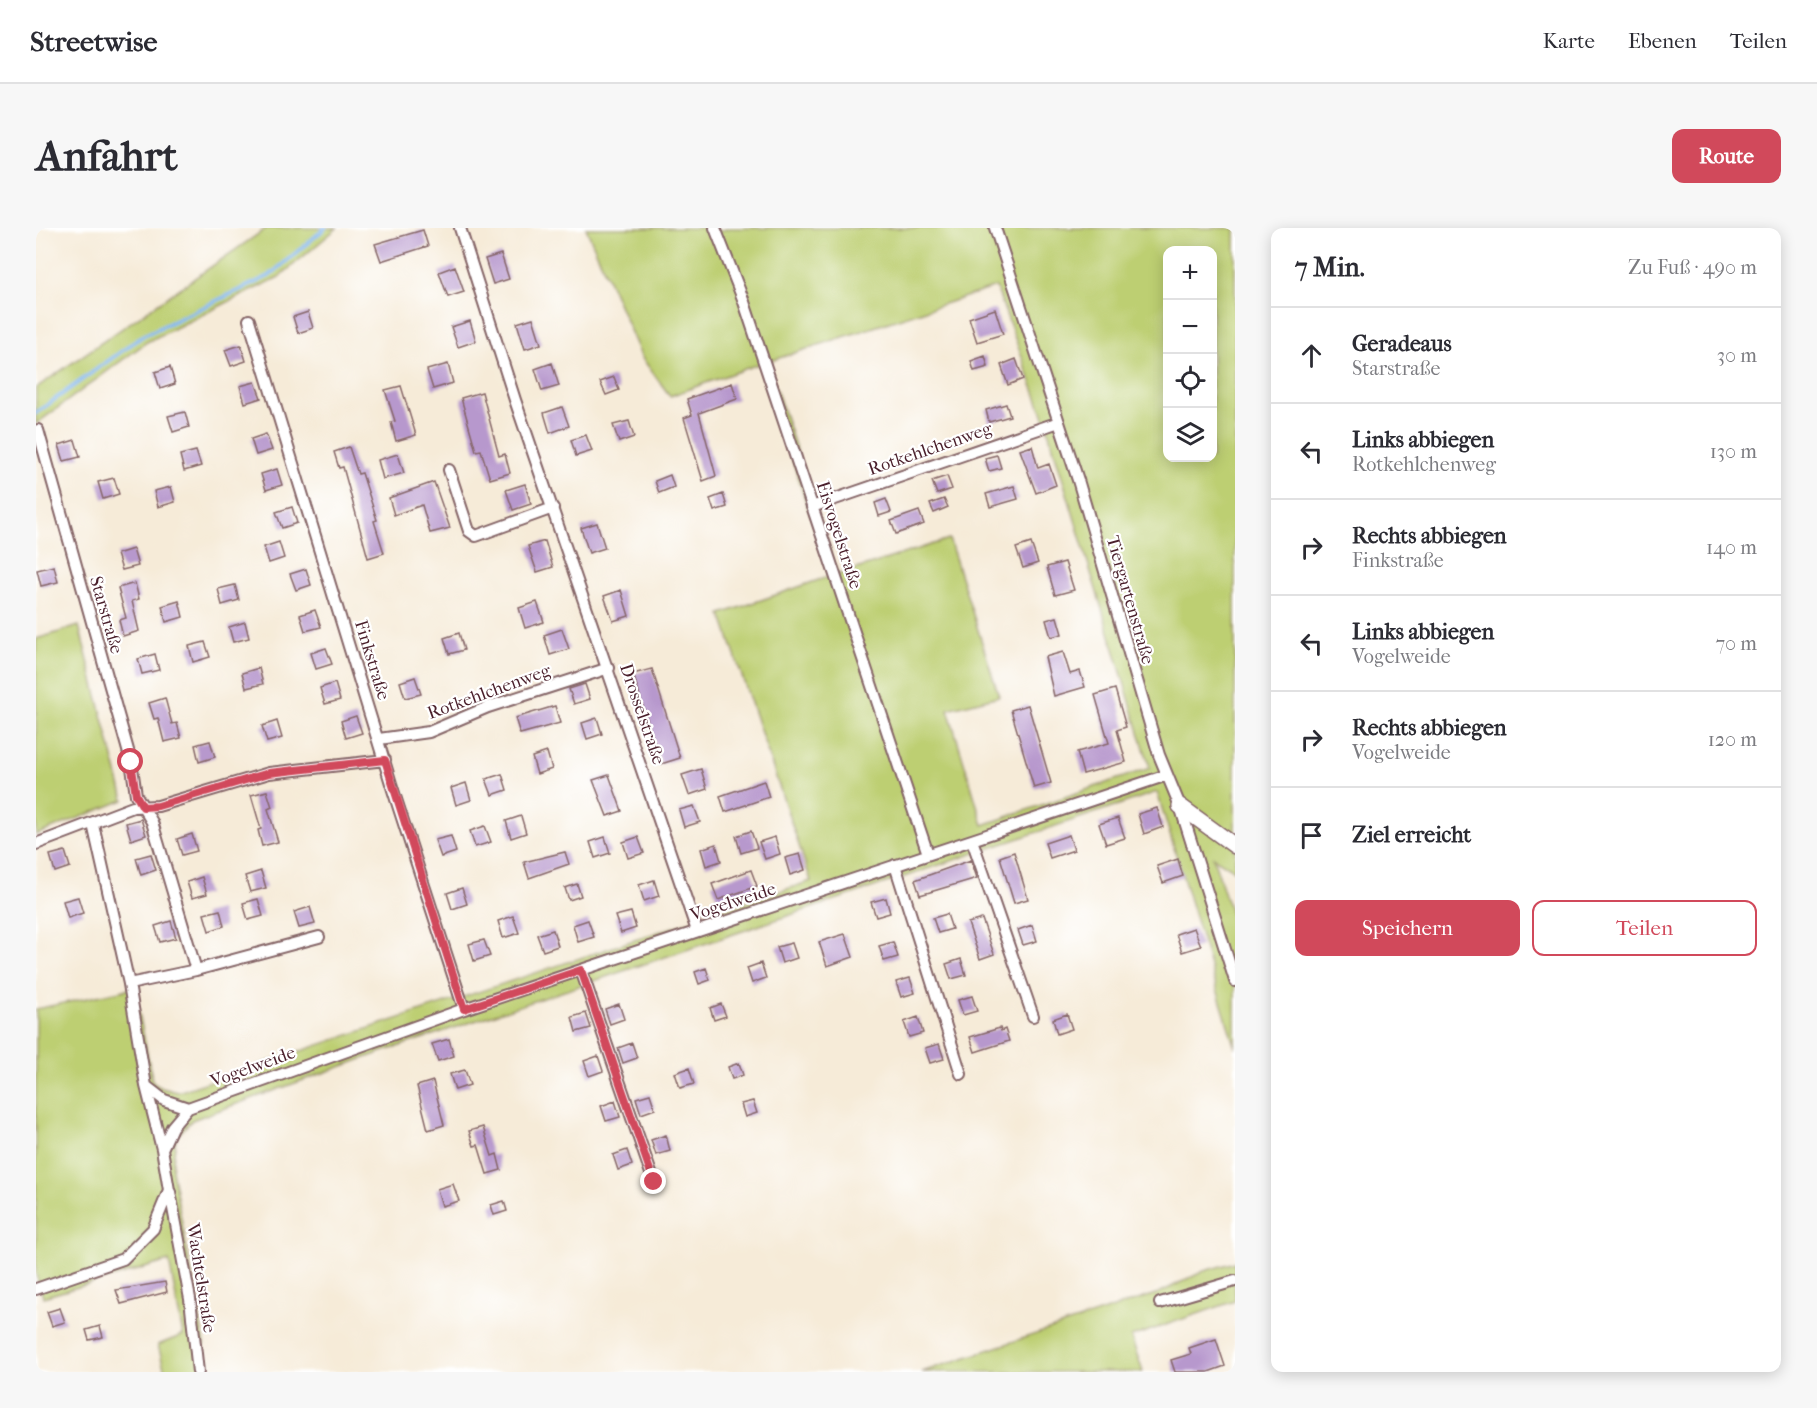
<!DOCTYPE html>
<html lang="de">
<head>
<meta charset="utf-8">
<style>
	body { margin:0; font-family:"IM FELL French Canon",serif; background:#f7f7f7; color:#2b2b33 }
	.controls { position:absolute; right:18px; top:18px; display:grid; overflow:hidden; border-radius:12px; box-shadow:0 3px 15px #0003 }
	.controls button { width:54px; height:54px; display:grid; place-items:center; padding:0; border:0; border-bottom:2px solid #e1e1e2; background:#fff; color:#2b2b33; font:30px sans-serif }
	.stop { position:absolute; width:18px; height:18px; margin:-14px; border:4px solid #d1495b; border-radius:50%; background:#fff }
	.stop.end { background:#d1495b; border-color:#fff; box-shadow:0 2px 6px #0008 }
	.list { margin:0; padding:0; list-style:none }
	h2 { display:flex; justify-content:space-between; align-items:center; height:78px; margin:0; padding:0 24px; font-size:26px }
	h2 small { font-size:20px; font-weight:400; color:#7c7c81 }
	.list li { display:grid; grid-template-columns:39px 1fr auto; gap:18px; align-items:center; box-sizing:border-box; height:96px; padding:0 24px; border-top:2px solid #e1e1e2 }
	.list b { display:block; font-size:22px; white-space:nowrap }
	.list p { margin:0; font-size:20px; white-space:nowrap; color:#7c7c81 }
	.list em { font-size:20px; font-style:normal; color:#7c7c81 }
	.actions { display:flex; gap:12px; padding:18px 24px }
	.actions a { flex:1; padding:14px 0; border:2px solid #d1495b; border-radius:12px; text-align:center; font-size:21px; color:#d1495b }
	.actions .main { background:#d1495b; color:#fff }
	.icon { flex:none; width:33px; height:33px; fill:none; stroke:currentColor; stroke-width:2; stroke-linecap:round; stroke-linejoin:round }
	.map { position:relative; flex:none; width:1199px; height:1144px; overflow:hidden; border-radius:12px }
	header { display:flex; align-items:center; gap:36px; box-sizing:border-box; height:84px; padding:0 30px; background:#fff; border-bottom:2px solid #e1e1e2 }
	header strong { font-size:28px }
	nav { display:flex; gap:33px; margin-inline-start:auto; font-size:21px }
	.intro { display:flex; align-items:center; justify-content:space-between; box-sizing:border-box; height:144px; padding:0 36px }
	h1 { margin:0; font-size:42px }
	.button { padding:15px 27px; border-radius:12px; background:#d1495b; color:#fff; font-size:21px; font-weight:700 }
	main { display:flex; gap:36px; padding:0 36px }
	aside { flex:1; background:#fff; border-radius:12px; box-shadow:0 3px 15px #0003 }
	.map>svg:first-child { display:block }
</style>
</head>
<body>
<header>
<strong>Streetwise</strong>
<nav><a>Karte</a><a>Ebenen</a><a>Teilen</a></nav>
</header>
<div class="intro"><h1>Anfahrt</h1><a class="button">Route</a></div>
<main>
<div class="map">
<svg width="1199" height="1144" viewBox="0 0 1199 1144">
	<rect width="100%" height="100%" fill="#fff"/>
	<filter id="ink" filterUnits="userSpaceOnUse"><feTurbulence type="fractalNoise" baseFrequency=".0167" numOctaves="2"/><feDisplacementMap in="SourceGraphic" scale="12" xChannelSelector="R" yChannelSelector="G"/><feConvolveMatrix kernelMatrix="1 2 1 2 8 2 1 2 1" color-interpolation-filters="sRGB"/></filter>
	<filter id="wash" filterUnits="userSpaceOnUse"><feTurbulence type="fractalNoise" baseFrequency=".008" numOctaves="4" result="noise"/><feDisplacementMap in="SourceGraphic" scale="24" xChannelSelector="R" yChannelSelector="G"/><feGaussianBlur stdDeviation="1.35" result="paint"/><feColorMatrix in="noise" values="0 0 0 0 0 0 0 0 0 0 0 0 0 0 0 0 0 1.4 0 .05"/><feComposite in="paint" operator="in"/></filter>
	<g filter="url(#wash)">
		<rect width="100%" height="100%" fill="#f6ebd8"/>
		<!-- green -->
		<path fill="#bdcf72" stroke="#84774e" stroke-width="1.5" fill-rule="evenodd" d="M231 0H301L243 49 111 114 0 196V160Z
			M550 0H675L677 5 693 0H1199V643L1177 629 1199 698V820L1121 564 343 825 156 892 140 909 136 942 167 1108 171 1144H129L122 1117 147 1107 133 1033 7 1069 0 1047V781L98 760 117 855 126 860 142 864 775 653 685 386 794 348 725 135 634 168 606 130ZM1132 22H1176V230H1132ZM960 59 1007 186 1114 540 947 597 912 481 963 468 913 311 802 347 731 134Z
			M43 398 88 572 0 607V411Z
			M1199 1034V1073L1095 1109 1107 1144H886L1123 1065 1168 1043Z"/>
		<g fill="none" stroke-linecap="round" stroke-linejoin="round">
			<!-- stream -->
			<path stroke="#84b8f2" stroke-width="4" d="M0 185 108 107 233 48 289 0"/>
		</g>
		<g id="blocks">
			<!-- building -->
			<path fill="#b798cd" d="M387 2 392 18 345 33 339 16Z
				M465 26 473 51 457 56 449 31Z
				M419 38 428 64 412 69 403 44Z
				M959 81 967 106 941 114 933 90Z
				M272 84 277 100 262 105 257 89Z
				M497 90 505 116 489 121 481 95Z
				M434 93 440 113 422 119 415 99Z
				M205 117 210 133 195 138 189 122Z
				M949 128 952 139 938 143 935 133Z
				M980 131 987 151 972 157 965 137Z
				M516 135 523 158 506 163 499 141Z
				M412 136 417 155 397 161 391 142Z
				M134 139 139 156 124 161 119 144Z
				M578 149 583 162 570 167 564 154Z
				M219 154 225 170 209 175 204 158Z
				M696 155 701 171 663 185 680 248 667 253 648 190 656 187 651 171Z
				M365 158 380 207 360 213 355 194 359 193 349 162Z
				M446 164 463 228 469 226 474 245 454 251 445 222 440 223 425 170Z
				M970 176 974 188 953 194 950 182Z
				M526 179 533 198 514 205 508 185Z
				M149 184 153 199 137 204 132 188Z
				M593 193 598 209 583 214 577 197Z
				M230 206 236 222 220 227 215 211Z
				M550 207 556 223 540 228 535 212Z
				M39 212 44 229 28 233 23 217Z
				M996 218 1002 240 1013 236 1020 257 1000 265 984 222Z
				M313 219 322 246 326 245 341 292 338 293 348 325 332 330 307 239 303 240 298 224Z
				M160 223 165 238 148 243 144 227Z
				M362 226 368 245 347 251 342 232Z
				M961 227 965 240 953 243 949 230Z
				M241 241 246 257 230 262 225 246Z
				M634 247 638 259 623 265 619 253Z
				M911 248 916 261 901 266 896 253Z
				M78 250 83 266 67 271 62 254Z
				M398 254 414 300 394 305 386 277 358 287 353 270Z
				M489 256 495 276 477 282 470 262Z
				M978 258 982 271 954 279 950 266Z
				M135 259 139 274 122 279 118 263Z
				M687 266 691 279 678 283 674 271Z
				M850 271 855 284 843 288 839 275Z
				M908 271 912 279 898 285 894 276Z
				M256 279 261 295 246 300 240 284Z
				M883 283 888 296 860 306 855 293Z
				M561 295 569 320 553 325 545 300Z
				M509 313 517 339 501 344 492 318Z
				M243 314 248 330 233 335 228 319Z
				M995 315 1002 335 987 340 980 320Z
				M97 321 102 338 86 342 81 326Z
				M1029 334 1038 362 1019 367 1011 339Z
				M18 338 22 354 5 358 1 342Z
				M270 341 275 357 260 362 254 346Z
				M99 355 103 371 96 373 103 403 87 408 83 392 90 390 82 360Z
				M199 357 203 372 186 377 182 361Z
				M585 362 593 388 577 393 568 368Z
				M143 373 147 389 130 394 126 378Z
				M501 374 508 394 489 400 483 380Z
				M279 382 285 399 269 403 264 387Z
				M1021 389 1026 406 1015 409 1010 392Z
				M209 394 213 410 197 414 193 399Z
				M526 401 533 421 514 427 508 407Z
				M423 405 428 422 413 426 408 410Z
				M169 414 174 429 157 434 153 418Z
				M290 420 296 436 280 441 275 425Z
				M1027 424 1034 446 1044 443 1049 459 1018 468 1009 429Z
				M119 426 123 442 106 446 102 431Z
				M223 440 227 456 210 460 206 445Z
				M616 441 644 530 625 536 597 446Z
				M379 449 385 466 369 470 364 454Z
				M299 455 304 472 289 476 284 460Z
				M549 456 554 471 538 476 533 461Z
				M1079 461 1090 499 1081 502 1090 534 1047 546 1041 524 1073 515 1059 467Z
				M129 470 136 496 141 495 145 510 128 514 122 490 118 491 113 475Z
				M992 477 1015 555 998 560 975 482Z
				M519 478 524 495 484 506 479 490Z
				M320 488 326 505 310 510 305 493Z
				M561 490 566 506 551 511 546 495Z
				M241 493 246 510 231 514 226 498Z
				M174 513 179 529 163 534 159 517Z
				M511 524 516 541 501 546 496 529Z
				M665 541 671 561 653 567 646 547Z
				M466 546 471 562 456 567 450 551Z
				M573 547 586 583 571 588 557 552Z
				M728 553 733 569 689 584 684 568Z
				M430 555 435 572 420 577 415 560Z
				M231 563 236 579 232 581 242 614 226 618 222 602 225 601 215 567Z
				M658 578 664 594 648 599 643 582Z
				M1121 580 1127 599 1108 606 1102 586Z
				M485 588 490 605 475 610 470 593Z
				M1082 590 1089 610 1070 616 1063 596Z
				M105 591 110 607 95 612 90 595Z
				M449 598 455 614 439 619 434 603Z
				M715 603 721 620 705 625 700 608Z
				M156 606 161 623 146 627 141 611Z
				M1033 607 1038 622 1014 630 1009 615Z
				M415 608 420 624 405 629 399 612Z
				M569 609 574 625 559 630 554 614Z
				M602 609 608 625 592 630 587 614Z
				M739 609 744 626 729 631 723 614Z
				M680 616 685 633 670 638 665 621Z
				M29 623 34 639 19 644 14 627Z
				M529 624 533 636 493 650 488 634Z
				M978 624 992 671 978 675 964 629Z
				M115 626 120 642 105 647 100 630Z
				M764 626 769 642 754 647 749 630Z
				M1142 631 1147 648 1127 655 1121 638Z
				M935 632 941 650 884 667 879 652Z
				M715 642 721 658 682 672 676 656Z
				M225 643 230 660 214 664 209 648Z
				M166 649 171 666 156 670 151 654Z
				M618 652 623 668 608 673 603 657Z
				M541 656 545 668 533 672 529 660Z
				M426 660 431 676 416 681 411 665Z
				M42 669 47 685 32 690 27 673Z
				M850 670 854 685 840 689 835 674Z
				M222 671 227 688 212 692 207 675Z
				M274 679 279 696 263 700 258 684Z
				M184 682 188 698 173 703 168 686Z
				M595 684 600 700 585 705 579 688Z
				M911 686 916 701 902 705 897 690Z
				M477 688 483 705 467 710 462 693Z
				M946 691 958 726 944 731 932 695Z
				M552 692 558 709 542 714 537 697Z
				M135 693 140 710 124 714 119 698Z
				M996 697 1001 713 987 717 982 702Z
				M1158 700 1165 718 1146 724 1140 706Z
				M517 702 522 718 507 723 501 707Z
				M809 706 817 729 791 738 783 714Z
				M448 712 454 728 438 733 433 716Z
				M857 714 862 729 848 733 843 718Z
				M756 715 761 730 746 735 741 719Z
				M925 731 930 747 915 751 910 736Z
				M725 735 730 750 716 755 711 740Z
				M670 740 674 752 663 756 659 744Z
				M874 750 879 765 865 769 860 754Z
				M936 768 941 783 927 787 922 772Z
				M583 776 588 791 574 796 569 781Z
				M685 776 690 788 678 792 674 780Z
				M550 785 555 800 540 804 536 789Z
				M1031 786 1036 801 1021 806 1017 791Z
				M882 789 887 805 873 809 868 794Z
				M964 800 965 803 969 801 973 813 939 824 934 809Z
				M413 811 418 828 402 833 396 816Z
				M596 815 601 830 587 835 582 820Z
				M903 816 908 831 894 835 889 820Z
				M562 828 567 843 553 848 548 833Z
				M703 835 707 847 696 851 692 839Z
				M653 840 658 856 644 860 639 845Z
				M429 842 434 857 419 862 414 846Z
				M397 853 408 897 392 902 381 858Z
				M614 866 619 881 605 886 600 870Z
				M579 873 584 889 570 893 565 878Z
				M717 873 721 885 709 889 705 876Z
				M447 899 456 928 461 926 465 942 451 946 442 917 438 918 433 903Z
				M630 907 634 923 620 927 615 912Z
				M591 922 596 937 582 942 577 927Z
				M417 956 423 973 406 978 401 961Z
				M468 973 471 983 458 987 455 977Z
				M129 1054 131 1064 85 1076 80 1062Z
				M24 1080 29 1094 16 1098 11 1084Z
				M64 1098 67 1109 53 1112 50 1102Z
				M1180 1111 1189 1138 1172 1144H1139L1135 1132 1155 1126 1153 1120Z"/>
		</g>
	</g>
	<g filter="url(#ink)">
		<use href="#blocks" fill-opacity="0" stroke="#866668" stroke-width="1.5"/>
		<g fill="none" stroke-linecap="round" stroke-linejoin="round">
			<defs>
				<path id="street" d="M424 0 479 172 661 703
					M679 0 707 71 892 626
					M959 0 1042 252 1123 527 1144 578 1199 753
					M213 92 357 562 428 781
					M2 202 95 533 100 567 116 594 160 742
					M413 242 433 303 440 308 517 280
					M776 279 1023 194
					M343 511 393 504 452 479 573 440
					M57 596 93 756 110 858 126 921
					M936 612 997 788
					M0 616 97 579 122 578 233 545 349 532
					M859 637 925 846
					M545 742 618 954
					M93 756 160 742 283 709
					M110 858 128 872 152 880
					M134 964 154 1071 162 1144
					M0 1061 87 1031 117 1001 133 962 126 921 136 899 152 880 428 781 1131 547
					M1124 1075 1199 1053"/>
				<path id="secondary" d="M1144 578 1199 618"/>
			</defs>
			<!-- street casing -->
			<use href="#street" stroke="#866668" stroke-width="14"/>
			<!-- secondary casing -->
			<use href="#secondary" stroke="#866668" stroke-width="18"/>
			<!-- street -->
			<use href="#street" stroke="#fff" stroke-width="10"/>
			<!-- secondary -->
			<use href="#secondary" stroke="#fff" stroke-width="15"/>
		</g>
	</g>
	<g fill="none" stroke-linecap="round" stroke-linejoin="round" filter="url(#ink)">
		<!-- route -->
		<path stroke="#d1495b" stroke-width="8" d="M95 534 100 567 107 579 122 578 233 545 349 532 428 781 545 742 618 954"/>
	</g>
	<g text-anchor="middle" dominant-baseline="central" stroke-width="4.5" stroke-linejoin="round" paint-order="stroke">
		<!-- street labels -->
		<g font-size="18" fill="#4a1f2b" stroke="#fff">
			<text transform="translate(894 221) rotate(-19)">Rotkehlchenweg</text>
			<text transform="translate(803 307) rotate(72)">Eisvogelstraße</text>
			<text transform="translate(1094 372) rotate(74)">Tiergartenstraße</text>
			<text transform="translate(70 387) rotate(74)">Starstraße</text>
			<text transform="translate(336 432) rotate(73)">Finkstraße</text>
			<text transform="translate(453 464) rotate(-20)">Rotkehlchenweg</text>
			<text transform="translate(606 486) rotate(71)">Drosselstraße</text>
			<text transform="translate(697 674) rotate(-18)">Vogelweide</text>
			<text transform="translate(217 839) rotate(-20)">Vogelweide</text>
			<text transform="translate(165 1050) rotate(81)">Wachtelstraße</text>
		</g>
	</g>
</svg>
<div class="controls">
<button>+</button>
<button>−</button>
<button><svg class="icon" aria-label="locate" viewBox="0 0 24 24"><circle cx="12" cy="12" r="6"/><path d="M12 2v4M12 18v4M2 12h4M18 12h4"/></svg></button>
<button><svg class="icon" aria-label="layers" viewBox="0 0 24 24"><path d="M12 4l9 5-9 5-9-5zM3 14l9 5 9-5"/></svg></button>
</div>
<div class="stop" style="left:95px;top:534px"></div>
<div class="stop end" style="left:618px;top:954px"></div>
</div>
<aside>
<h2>7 Min.<small>Zu Fuß · 490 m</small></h2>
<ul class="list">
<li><svg class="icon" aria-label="ahead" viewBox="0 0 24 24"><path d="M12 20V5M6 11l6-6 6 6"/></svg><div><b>Geradeaus</b><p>Starstraße</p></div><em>30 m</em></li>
<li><svg class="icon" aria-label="left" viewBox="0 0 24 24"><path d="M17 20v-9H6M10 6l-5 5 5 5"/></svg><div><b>Links abbiegen</b><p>Rotkehlchenweg</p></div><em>130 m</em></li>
<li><svg class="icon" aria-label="right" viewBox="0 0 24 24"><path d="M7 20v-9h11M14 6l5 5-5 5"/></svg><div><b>Rechts abbiegen</b><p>Finkstraße</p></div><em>140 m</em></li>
<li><svg class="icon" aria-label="left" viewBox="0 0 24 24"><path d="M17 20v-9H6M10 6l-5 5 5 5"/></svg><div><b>Links abbiegen</b><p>Vogelweide</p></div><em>70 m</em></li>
<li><svg class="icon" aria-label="right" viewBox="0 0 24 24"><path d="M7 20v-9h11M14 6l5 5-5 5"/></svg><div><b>Rechts abbiegen</b><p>Vogelweide</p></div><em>120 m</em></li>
<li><svg class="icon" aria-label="arrive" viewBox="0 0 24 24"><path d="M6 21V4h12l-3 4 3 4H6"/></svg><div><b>Ziel erreicht</b></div></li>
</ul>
<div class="actions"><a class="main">Speichern</a><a>Teilen</a></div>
</aside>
</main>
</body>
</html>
